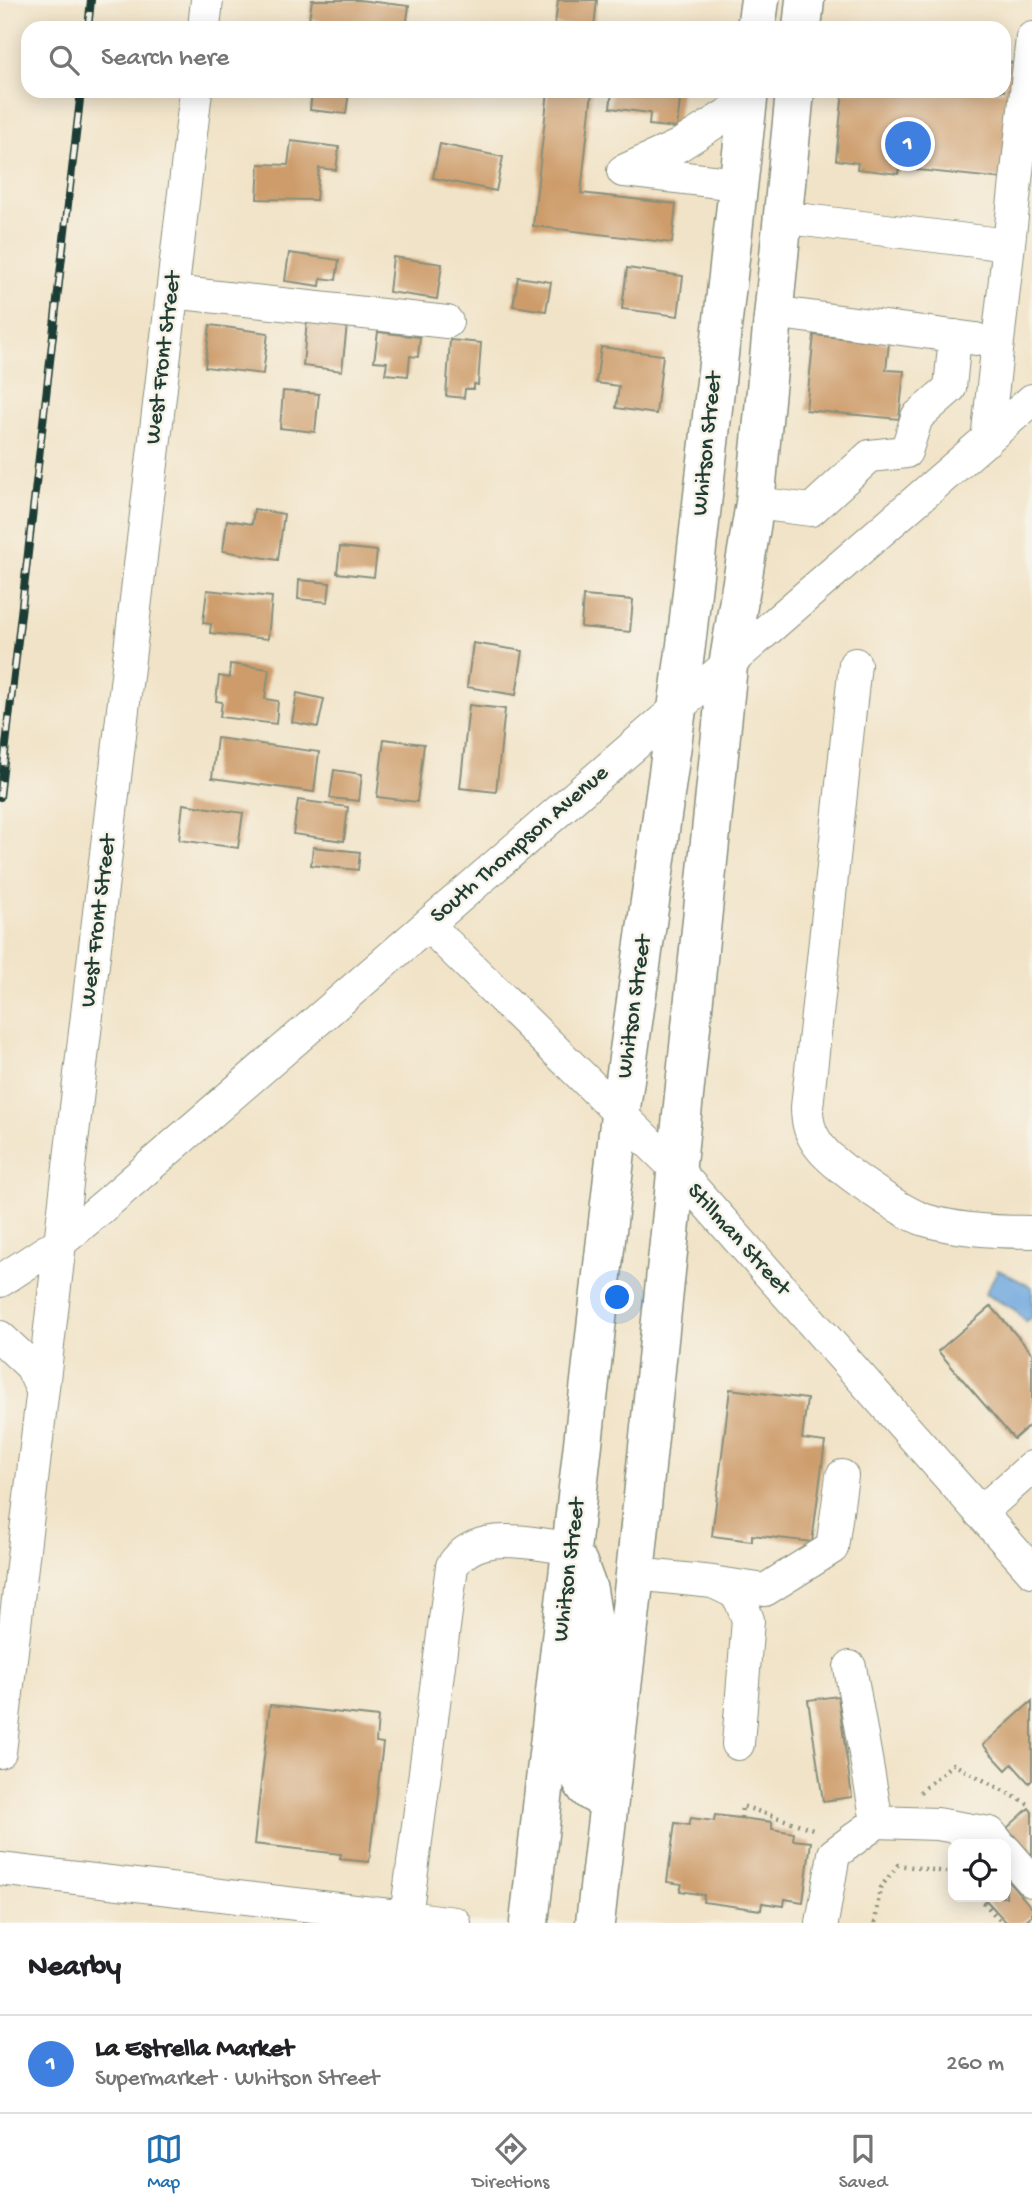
<!DOCTYPE html>
<html lang="en">
<head>
<meta charset="utf-8">
<style>
	body { margin:0; font-family:"Gochi Hand",sans-serif; background:#f2f2f2; color:#202124 }
	.controls { position:absolute; right:21px; bottom:21px; display:grid; overflow:hidden; border-radius:14px; box-shadow:0 4px 18px #0003 }
	.controls button { width:63px; height:63px; display:grid; place-items:center; padding:0; border:0; border-bottom:2px solid #e0e0e0; background:#fff; color:#202124; font:35px sans-serif }
	.you { position:absolute; left:618px; top:1298px; width:24px; height:24px; margin:-18px; border:5px solid #fff; border-radius:50%; background:#1a73e8; box-shadow:0 0 0 10px #1a73e833 }
	.badge { display:grid; place-items:center; width:46px; height:46px; border-radius:50%; background:#1f6fb2; color:#fff; font-size:23px; font-weight:700 }
	.pin { position:absolute; translate:-50% -50%; border:4px solid #fff; box-shadow:0 2px 7px #0006 }
	.list { margin:0; padding:0; list-style:none }
	h2 { display:flex; justify-content:space-between; align-items:center; height:91px; margin:0; padding:0 28px; font-size:30px }
	h2 small { font-size:23px; font-weight:400; color:#757577 }
	.list li { display:grid; grid-template-columns:46px 1fr auto; gap:21px; align-items:center; box-sizing:border-box; height:98px; padding:0 28px; border-top:2px solid #e0e0e0 }
	.list b { display:block; font-size:26px; white-space:nowrap }
	.list p { margin:0; font-size:23px; white-space:nowrap; color:#757577 }
	.list em { font-size:23px; font-style:normal; color:#757577 }
	.icon { flex:none; width:38px; height:38px; fill:none; stroke:currentColor; stroke-width:2; stroke-linecap:round; stroke-linejoin:round }
	.map { position:relative; flex:none; width:1032px; height:1923px; overflow:hidden }
	.search { position:absolute; background:#fff; box-shadow:0 4px 18px #0003; left:21px; right:21px; top:21px; height:77px; display:flex; align-items:center; gap:18px; box-sizing:border-box; padding:0 24px; border-radius:21px; color:#757577; font-size:26px }
	.sheet { height:189px; background:#fff }
	nav { display:flex; justify-content:space-around; align-items:center; box-sizing:border-box; height:98px; border-top:2px solid #e0e0e0; background:#fff; font-size:19px; color:#757577 }
	nav a { display:grid; justify-items:center; gap:4px }
	nav .on { color:#1f6fb2 }
	.map>svg:first-child { display:block }
</style>
</head>
<body>
<div class="map">
<svg width="1032" height="1923" viewBox="0 0 1032 1923">
	<rect width="100%" height="100%" fill="#f7f3e8"/>
	<filter id="ink" filterUnits="userSpaceOnUse"><feTurbulence type="fractalNoise" baseFrequency=".0143" numOctaves="2"/><feDisplacementMap in="SourceGraphic" scale="14" xChannelSelector="R" yChannelSelector="G"/><feConvolveMatrix kernelMatrix="1 2 1 2 8 2 1 2 1" color-interpolation-filters="sRGB"/></filter>
	<filter id="wash" filterUnits="userSpaceOnUse"><feTurbulence type="fractalNoise" baseFrequency=".00686" numOctaves="4" result="noise"/><feDisplacementMap in="SourceGraphic" scale="28" xChannelSelector="R" yChannelSelector="G"/><feGaussianBlur stdDeviation="1.57" result="paint"/><feColorMatrix in="noise" values="0 0 0 0 0 0 0 0 0 0 0 0 0 0 0 0 0 1.4 0 .05"/><feComposite in="paint" operator="in"/></filter>
	<g filter="url(#wash)">
		<rect width="100%" height="100%" fill="#f1e3c7"/>
		<!-- water -->
		<path fill="#6ea7de" stroke="#467289" stroke-width="2" d="M998 1270 1032 1287V1316L1026 1322 1014 1309 985 1294Z"/>
		<g id="blocks">
			<!-- building -->
			<path fill="#cd9c6a" d="M312 0H359L409 6 406 28H329V25L320 24 321 21 309 19Z
				M558 0H597L594 28 555 24Z
				M1004 62 1015 63 1004 179 899 168 898 174 857 169 858 163 836 160 843 91H1004Z
				M312 91H349L346 114 310 110Z
				M548 91H592L581 193 676 204 672 243 533 226Z
				M612 91H681L677 128 649 125 650 113 610 108Z
				M291 141 339 147 336 170 319 168 316 200 257 199 259 164 288 165Z
				M440 144 503 157 496 191 433 178Z
				M289 253 339 260 336 280 321 278 320 286 285 281Z
				M393 257 442 264 437 299 389 292Z
				M627 268 683 276 678 316 622 309Z
				M518 277 551 282 546 311 513 306Z
				M307 319 347 324 342 371 303 366Z
				M210 325 268 333 263 374 205 367Z
				M378 332 420 337 418 357 410 356 408 376 385 374 387 362 374 361Z
				M814 335 889 343 886 370 904 371 899 419 806 410Z
				M450 340 481 343 478 385 474 384V389H465L464 398 446 396Z
				M601 347 663 355 656 414 616 408 619 386 596 383Z
				M283 391 319 394 315 432 280 428Z
				M254 509 284 514 278 560 223 551 227 520 252 524Z
				M340 547 377 551 374 577 337 573Z
				M299 580 330 583 328 602 298 599Z
				M207 590 272 597 268 639 210 633 211 624 203 623Z
				M583 596 633 600 630 632 581 627Z
				M473 643 523 651 516 695 467 687Z
				M230 664 269 669 265 699 278 701 276 724 220 717 222 702 216 701 219 676 229 678Z
				M297 693 324 699 318 727 292 722Z
				M469 705 505 709 496 792 460 788Z
				M217 738 319 752 314 792 212 778Z
				M384 739 424 744 417 802 377 797Z
				M334 770 362 774 359 801 330 798Z
				M298 800 348 807 344 841 293 834Z
				M183 804 243 813 238 848 179 840Z
				M313 847 360 852 358 870 311 865Z
				M991 1306 1032 1353V1423L1014 1439 938 1351Z
				M730 1389 807 1399 802 1439 825 1442 812 1542 752 1535V1541L712 1536Z
				M838 1696 852 1797 823 1801 808 1700Z
				M1032 1701V1780L1029 1783 1012 1764 1006 1770 983 1745Z
				M270 1705 378 1717 376 1742 383 1743 369 1862 340 1859 341 1854 254 1844Z
				M1029 1808 1032 1812V1856L1007 1828Z
				M715 1815 772 1822V1829L794 1833 793 1840 811 1842 803 1902 785 1899 784 1906 762 1903 761 1910 703 1902 704 1895 680 1891 682 1884 667 1882 675 1823 689 1825 691 1818 714 1821Z
				M1006 1878 1032 1908V1915L1023 1923H1007L983 1897H1006Z"/>
		</g>
	</g>
	<g filter="url(#ink)">
		<use href="#blocks" fill-opacity="0" stroke="#88907e" stroke-width="2"/>
		<g fill="none" stroke-linecap="round" stroke-linejoin="round">
			<defs>
				<path id="minor" d="M204 28 207 0
					M623 171 678 146 747 102
					M625 171 737 184
					M780 217 1008 245
					M172 292 447 322
					M772 312 976 339
					M987 440 1032 38
					M755 503 811 510 870 456 906 452 917 417 950 388 955 336
					M855 664 807 1107C807 1123 810 1134 820 1147 835 1167 901 1212 925 1220 958 1230 998 1232 1032 1232
					M428 925 677 1170 1032 1571
					M0 1281 62 1241 106 1204 1032 400
					M0 1337 31 1366 42 1390
					M980 1513 1032 1467
					M635 1574 713 1582 732 1591 740 1599 748 1620 738 1744
					M718 1583 765 1590 832 1548 842 1476
					M850 1667 877 1822
					M0 1752 196 91
					M1006 1851 1032 1881
					M0 1869 406 1917 405 1923
					M455 1923 406 1917 452 1566C478 1526 532 1545 572 1548
					M822 1923 834 1854 877 1822 937 1824 990 1833 999 1844"/>
				<path id="major" d="M756 28 760 0
					M802 28 805 0
					M578 1563 588 1590 594 1628 579 1773C583 1790 592 1794 609 1800
					M529 1923 620 1115 686 645 749 91
					M595 1923 635 1574 728 666 755 503 795 91"/>
			</defs>
			<!-- minor casing -->
			<use href="#minor" stroke="#88907e" stroke-width="34"/>
			<!-- major casing -->
			<use href="#major" stroke="#88907e" stroke-width="41"/>
			<!-- path -->
			<path stroke="#88907e" stroke-width="4.5" stroke-dasharray="2 5" stroke-linecap="butt" d="M920 1792 953 1764 1032 1806
				M741 1818 742 1806 816 1830
				M979 1897 1002 1923
				M875 1923 880 1888 898 1865 953 1873"/>
			<!-- minor -->
			<use href="#minor" stroke="#fff" stroke-width="32"/>
			<!-- major -->
			<use href="#major" stroke="#fff" stroke-width="38"/>
			<defs>
				<path id="rail" d="M88 28 91 0
					M0 797 81 91"/>
			</defs>
			<!-- rail casing -->
			<use href="#rail" stroke="#1f3d34" stroke-width="8"/>
			<!-- rail -->
			<use href="#rail" stroke="#f7f3e8" stroke-width="5" stroke-dasharray="16" stroke-linecap="butt"/>
		</g>
	</g>
	<g text-anchor="middle" dominant-baseline="central" stroke-width="5" stroke-linejoin="round" paint-order="stroke">
		<!-- street labels -->
		<g font-size="23" fill="#1f3d34" stroke="#f7f3e8">
			<text transform="translate(164 358) rotate(-83)">West Front Street</text>
			<text transform="translate(708 444) rotate(-84)">Whitson Street</text>
			<text transform="translate(520 845) rotate(-41)">South Thompson Avenue</text>
			<text transform="translate(99 921) rotate(-83)">West Front Street</text>
			<text transform="translate(635 1007) rotate(-82)">Whitson Street</text>
			<text transform="translate(738 1240) rotate(48)">Stillman Street</text>
			<text transform="translate(570 1570) rotate(-83)">Whitson Street</text>
		</g>
	</g>
</svg>
<div class="controls">
<button><svg class="icon" aria-label="locate" viewBox="0 0 24 24"><circle cx="12" cy="12" r="6"/><path d="M12 2v4M12 18v4M2 12h4M18 12h4"/></svg></button>
</div>
<div class="you"></div>
<div class="pin badge" style="left:908px;top:144px;background:#3f7fe0">1</div>
<div class="search"><svg class="icon" aria-label="search" viewBox="0 0 24 24"><circle cx="10" cy="10" r="6"/><path d="M15 15l6 6"/></svg>Search here</div>
</div>
<section class="sheet">
<h2>Nearby<small></small></h2>
<ul class="list">
<li><span class="badge" style="background:#3f7fe0">1</span><div><b>La Estrella Market</b><p>Supermarket · Whitson Street</p></div><em>260 m</em></li>
</ul>
</section>
<nav>
<a class="on"><svg class="icon" aria-label="map" viewBox="0 0 24 24"><path d="M3 6l6-2 6 2 6-2v14l-6 2-6-2-6 2zM9 4v14M15 6v14"/></svg>Map</a>
<a><svg class="icon" aria-label="directions" viewBox="0 0 24 24"><path d="M12 3l9 9-9 9-9-9zM9 14v-3h6M13 9l2 2-2 2"/></svg>Directions</a>
<a><svg class="icon" aria-label="saved" viewBox="0 0 24 24"><path d="M7 4h10v16l-5-4-5 4z"/></svg>Saved</a>
</nav>
</body>
</html>
